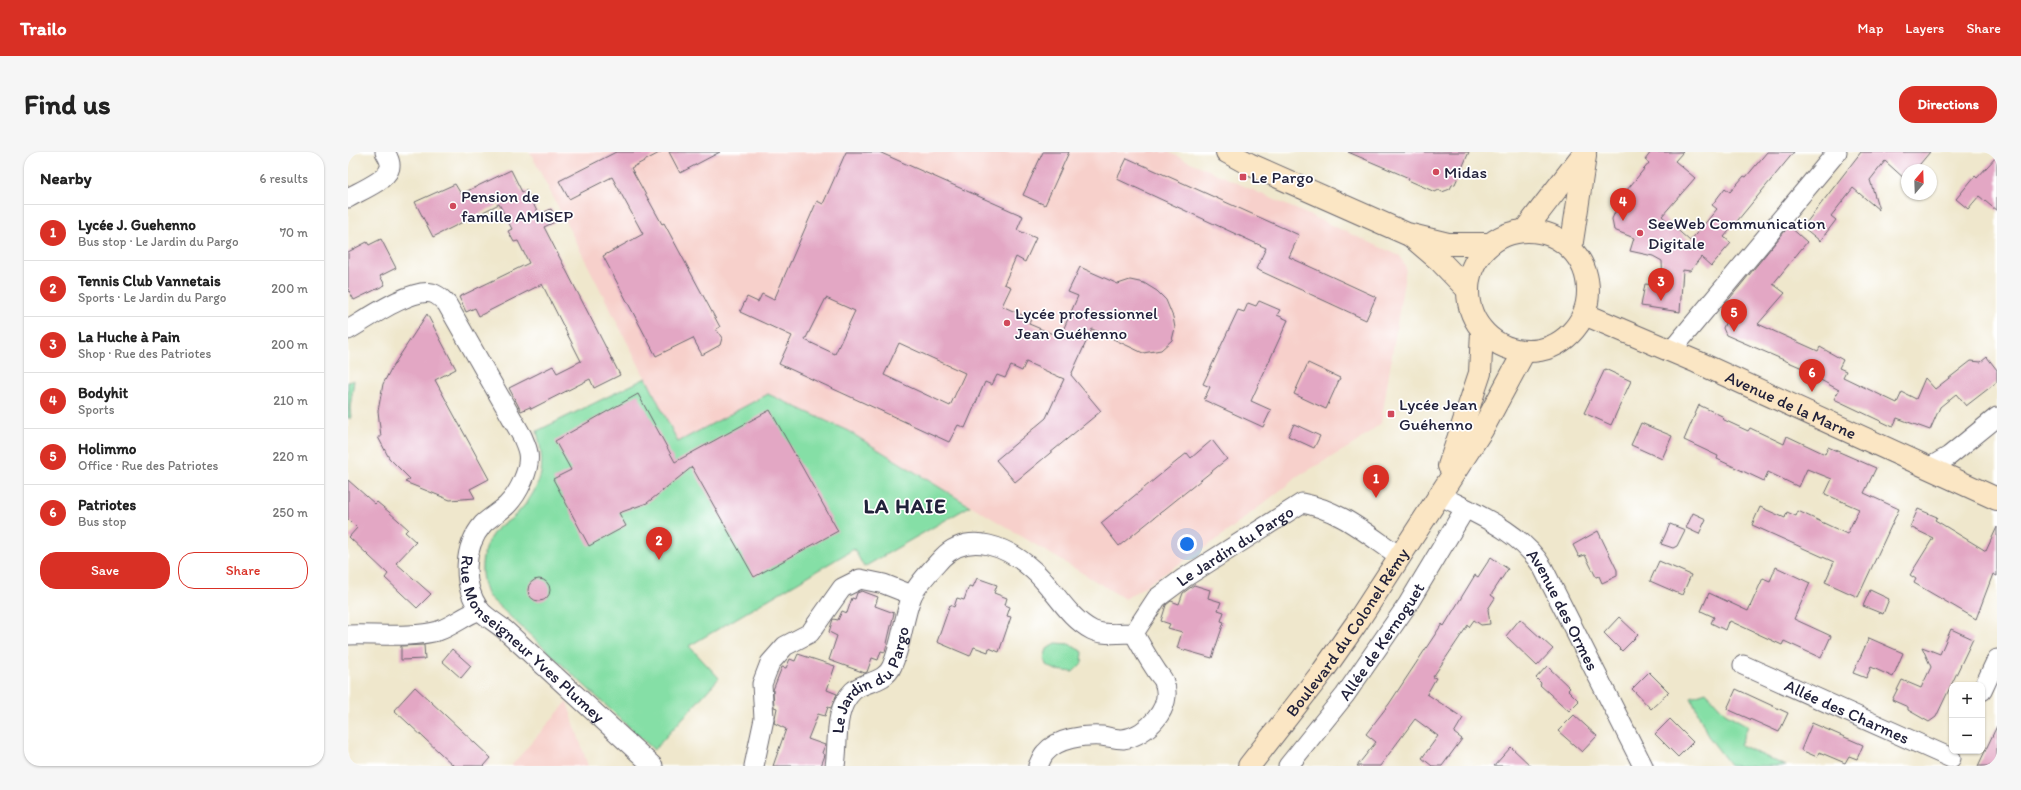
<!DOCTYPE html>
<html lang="en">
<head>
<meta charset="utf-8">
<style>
	body { margin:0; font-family:Itim,sans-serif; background:#f6f6f6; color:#222 }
	.controls { position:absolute; right:12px; bottom:12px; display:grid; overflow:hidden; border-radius:8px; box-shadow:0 1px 3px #0004 }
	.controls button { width:36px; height:36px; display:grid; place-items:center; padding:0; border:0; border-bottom:1px solid #e0e0e0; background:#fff; color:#222; font:20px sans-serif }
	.compass { position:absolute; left:1553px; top:12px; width:36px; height:36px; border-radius:50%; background:#fff; box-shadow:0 1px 3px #0004; rotate:19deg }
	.you { position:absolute; left:839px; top:392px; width:14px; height:14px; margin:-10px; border:3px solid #fff; border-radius:50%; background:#1a73e8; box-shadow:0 0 0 6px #1a73e833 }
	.badge { display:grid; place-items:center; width:26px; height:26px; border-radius:50%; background:#d93025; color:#fff; font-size:13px; font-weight:700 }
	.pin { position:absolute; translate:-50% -33px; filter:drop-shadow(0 1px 2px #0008) }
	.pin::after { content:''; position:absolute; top:21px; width:14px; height:12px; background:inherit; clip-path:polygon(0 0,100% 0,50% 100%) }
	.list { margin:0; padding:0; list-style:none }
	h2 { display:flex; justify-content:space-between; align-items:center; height:52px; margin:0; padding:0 16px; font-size:17px }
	h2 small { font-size:13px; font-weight:400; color:#767676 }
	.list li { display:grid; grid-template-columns:26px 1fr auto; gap:12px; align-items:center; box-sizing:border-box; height:56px; padding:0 16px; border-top:1px solid #e0e0e0 }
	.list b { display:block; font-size:15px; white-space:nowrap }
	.list p { margin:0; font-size:13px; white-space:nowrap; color:#767676 }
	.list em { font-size:13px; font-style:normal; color:#767676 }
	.actions { display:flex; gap:8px; padding:12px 16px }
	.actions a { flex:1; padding:9px 0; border:1px solid #d93025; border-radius:16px; text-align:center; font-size:14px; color:#d93025 }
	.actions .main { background:#d93025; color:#fff }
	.map { position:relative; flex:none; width:1649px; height:614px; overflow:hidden; border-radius:16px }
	header { display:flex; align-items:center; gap:24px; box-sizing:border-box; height:56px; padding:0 20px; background:#d93025; color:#fff }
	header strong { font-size:19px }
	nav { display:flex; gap:22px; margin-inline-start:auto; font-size:14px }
	.intro { display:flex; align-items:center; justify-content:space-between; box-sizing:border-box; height:96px; padding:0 24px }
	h1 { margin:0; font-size:28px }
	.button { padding:10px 18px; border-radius:16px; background:#d93025; color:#fff; font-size:14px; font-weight:700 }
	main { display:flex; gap:24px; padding:0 24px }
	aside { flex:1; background:#fff; border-radius:16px; box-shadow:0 1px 3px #0004 }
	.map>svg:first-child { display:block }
</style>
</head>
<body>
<header>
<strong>Trailo</strong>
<nav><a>Map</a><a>Layers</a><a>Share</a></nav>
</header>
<div class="intro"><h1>Find us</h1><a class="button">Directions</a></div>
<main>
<aside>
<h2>Nearby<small>6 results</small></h2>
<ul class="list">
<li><span class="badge">1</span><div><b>Lycée J. Guehenno</b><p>Bus stop · Le Jardin du Pargo</p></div><em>70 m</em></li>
<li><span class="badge">2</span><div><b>Tennis Club Vannetais</b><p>Sports · Le Jardin du Pargo</p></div><em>200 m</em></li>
<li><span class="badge">3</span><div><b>La Huche à Pain</b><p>Shop · Rue des Patriotes</p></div><em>200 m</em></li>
<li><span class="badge">4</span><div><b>Bodyhit</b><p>Sports</p></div><em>210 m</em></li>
<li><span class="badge">5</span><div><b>Holimmo</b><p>Office · Rue des Patriotes</p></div><em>220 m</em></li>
<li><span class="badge">6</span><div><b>Patriotes</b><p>Bus stop</p></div><em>250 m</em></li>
</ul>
<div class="actions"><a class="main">Save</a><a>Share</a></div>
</aside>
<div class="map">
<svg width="1649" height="614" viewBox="0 0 1649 614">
	<rect width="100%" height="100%" fill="#fff"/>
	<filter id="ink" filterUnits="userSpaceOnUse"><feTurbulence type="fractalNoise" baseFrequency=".025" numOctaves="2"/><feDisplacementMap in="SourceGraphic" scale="8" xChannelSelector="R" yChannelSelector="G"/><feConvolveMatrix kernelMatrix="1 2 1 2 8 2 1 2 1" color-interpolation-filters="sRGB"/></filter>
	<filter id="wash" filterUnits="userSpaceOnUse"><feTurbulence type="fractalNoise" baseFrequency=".012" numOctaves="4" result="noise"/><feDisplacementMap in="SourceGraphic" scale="16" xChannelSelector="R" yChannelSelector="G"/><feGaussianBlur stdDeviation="0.9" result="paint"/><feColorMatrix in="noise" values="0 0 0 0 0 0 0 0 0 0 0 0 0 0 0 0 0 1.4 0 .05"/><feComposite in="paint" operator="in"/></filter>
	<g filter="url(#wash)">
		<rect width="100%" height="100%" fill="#efe7cc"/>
		<!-- built -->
		<path fill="#f7d0cb" d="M182 0H820L1052 104 1058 116 1033 271 1006 292 952 323 867 389 777 447 500 279 421 242 330 290Z
			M219 550 240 614H163Z"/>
		<!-- green -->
		<path fill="#85dfa6" stroke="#548070" d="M298 226 330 290 420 242 500 279 622 354 516 415 506 397 341 494 371 526 306 598 140 444C130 424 132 395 148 378 152 373 158 371 163 367 177 355 189 339 193 321 195 306 192 293 189 279Z
			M6 228 2 256 3 266H0V230Z
			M708 491 721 492 735 500 734 511 725 520 708 518 698 513 696 506 699 497Z
			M1358 540 1377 561 1400 574 1392 593 1438 614H1383L1360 584 1343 545Z"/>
		<g id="blocks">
			<!-- building -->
			<path fill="#e3a7c4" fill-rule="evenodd" d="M268 0H313L283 16 314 72 316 71 372 175 368 177 374 186 372 193 354 203 345 186 308 204 255 104 295 82 264 25 221 47 211 29Z
				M321 0H372L332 21Z
				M498 0H531L675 64 669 78 688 86 677 110 668 105 656 132 663 135 654 154 683 167 681 172 712 185 730 144 720 140 732 115 770 132 782 128 796 131 809 139 818 148 825 165 827 176 824 188 813 198 795 201 744 177 723 223 753 259 667 330 648 308 698 266 716 227 678 210 674 219 663 214 657 226 649 223 644 233 637 230 617 276 610 273 601 290 431 212 444 184 392 160 399 145 410 150 414 142 426 148 469 49 475 52ZM478 146 507 159 487 202 457 188ZM551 191 617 221 602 254 536 223Z
				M695 0H721L697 53 675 43Z
				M1000 0H1121L1107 32 1104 33 1102 37 1094 40 1091 38 1087 40 1060 28 1061 26Z
				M1303 0H1335L1327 9 1347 26 1314 64 1342 89 1369 57 1364 53 1377 36 1382 40 1396 24 1398 25 1419 0H1446L1376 85 1383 91 1363 114 1353 105 1342 119 1335 118 1332 160 1293 154 1297 132 1315 134 1314 109 1305 104 1282 99 1286 86 1266 78 1265 73 1264 67 1274 44 1301 11 1297 8Z
				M1513 0H1582L1567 18H1559L1558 28 1537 9 1522 28 1531 58 1505 36 1483 64 1488 68 1472 89 1455 75Z
				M1649 4V59L1631 44 1620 57 1608 47 1627 24 1629 26Z
				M779 6 951 83 941 105 1028 145 1018 168 908 117 918 96 769 27Z
				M163 18 174 40 178 38 191 63 203 57 209 69 196 75 272 223 246 236 242 227 183 257 182 255 173 259 161 236 205 214 209 221 233 209 194 132 131 164 127 156 118 160 111 145 181 111 170 89 166 90 160 79 164 77 151 52 85 85 67 50 107 32 113 42Z
				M1441 74 1459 90 1425 132 1437 141 1410 172 1470 199 1472 195 1495 208 1491 216 1498 219 1495 225 1549 251 1554 240 1568 247 1577 226 1587 237 1623 209 1633 210 1639 205 1649 218V230L1618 254 1608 242 1592 255 1582 278 1549 266 1545 275 1486 247 1491 238 1458 220 1459 218 1378 183 1375 176 1384 155 1378 151Z
				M33 87 48 116 32 124 37 133 6 148 0 137V100L19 90 21 93Z
				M911 149 932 158 929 163 940 168 903 249 923 258 915 275 856 248 862 235 855 232 890 158 896 160 900 151 908 154Z
				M79 162 108 217 87 228 141 327 122 337 127 346 102 348 57 330 62 327 41 306 30 285H33L30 259 35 232 43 217Z
				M960 211 992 226 978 257 946 242Z
				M1257 217 1283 229 1263 273 1236 261Z
				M290 242 327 310 422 258 490 379 406 425 344 315 299 351 271 361 278 374 241 394 205 327 223 318 207 289Z
				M1351 253 1376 265 1374 267 1400 279 1402 276 1436 292 1439 284 1477 302 1480 295 1528 316 1516 341 1551 357 1510 445 1477 430 1486 410 1404 373 1412 355 1437 366 1439 360 1448 364 1450 359 1499 382 1511 357 1477 342 1484 327 1459 317 1451 335 1420 320 1416 329 1369 307 1370 304 1336 288Z
				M1293 271 1324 284 1314 307 1283 293Z
				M946 272 972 284 966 296 940 284Z
				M864 288 879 307 771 394 753 371 839 301 843 306Z
				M0 328 27 352 29 350 41 360 60 377 57 380 68 390 48 411 83 442 69 456 37 426 40 422 1 385 9 376 0 367Z
				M1570 357 1589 365 1587 368 1638 399 1649 375V424L1645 422 1628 467 1566 431 1568 427 1562 423 1585 386 1562 375Z
				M1345 361 1358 367 1351 382 1338 376Z
				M1322 372 1337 378 1329 394 1325 396 1313 392Z
				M1250 379 1269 418V424L1254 431 1251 424 1248 425 1237 403 1231 405 1225 393Z
				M1143 405 1160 417 1143 443 1147 446 1140 457 1142 472 1133 473 1126 468 1121 475 1120 473 1085 525 1088 526 1079 542 1115 566 1106 581 1114 587 1094 614H1084L1074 606 1090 584 1067 567 1032 614H1009L1028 590 1018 582 1041 552 1094 472 1096 474 1127 423 1130 425Z
				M1311 409 1343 423 1334 443 1302 429Z
				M1428 415 1462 431 1446 467 1483 484 1473 506 1436 489 1434 493 1382 469 1381 471 1380 470 1377 478 1363 471 1366 465 1353 459 1361 441 1400 459 1415 426 1422 429Z
				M629 426 649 433 646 441 659 446 657 453 662 455 659 464 663 465 651 500 641 496 640 500 626 495 622 504 589 490 602 453 606 455 609 446 616 448 621 434 625 435Z
				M180 438a11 11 0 1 1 22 0a11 11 0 1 1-22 0Z
				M846 433 862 438 860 446 873 450 870 458 876 460 873 469 876 470 864 506 829 496 834 480 820 476 822 472 813 469 818 453 823 449 831 452 835 441Z
				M1522 438 1541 447 1535 462 1515 454Z
				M514 439 530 445 527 454 546 461 537 500 533 499 530 508 524 506 519 520 517 521 481 508 489 484 481 480 485 467 490 468 494 459 499 461 504 446 507 447 509 441Z
				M1271 465 1290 483 1274 499 1256 481Z
				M1172 467 1205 497 1189 514 1158 484Z
				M1603 477 1625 487 1588 565 1581 570 1560 558V555L1544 548 1554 528 1573 536 1583 515 1574 495 1592 502Z
				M1521 486 1555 501 1545 525 1523 515 1518 526 1505 521Z
				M76 493 77 507 53 508V494Z
				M104 497 123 514 113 526 94 509Z
				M450 502 487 514 479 538 489 542 483 556 480 555 477 564 470 562 460 587 477 593 474 601 477 603 473 614H425L438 577 426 571 429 556 426 555 425 538 434 515 438 516 442 507 447 509Z
				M1199 514 1222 536 1220 538 1231 549 1221 559 1192 533 1193 531 1188 526Z
				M1301 520 1321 540 1303 557 1284 537Z
				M67 535 143 606 136 614H106L46 558Z
				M1388 537 1440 561 1431 580 1379 557Z
				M1226 563 1249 584 1234 600 1210 579Z
				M1322 567 1345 590 1330 605 1307 582Z
				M1464 571 1515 593 1509 607 1501 604 1497 611 1471 600 1469 605 1453 598Z
				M1649 574V614H1630Z
				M1163 595 1183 614H1146Z"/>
		</g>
	</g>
	<g filter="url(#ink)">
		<use href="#blocks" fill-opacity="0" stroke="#6a676e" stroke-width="1"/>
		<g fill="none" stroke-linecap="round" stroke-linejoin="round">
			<defs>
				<g id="street">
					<path d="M0 46C10 40 37 29 41 18 44 12 40 5 37 0"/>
					<path id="s1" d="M0 178C19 167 63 136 84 141 91 143 95 148 99 152L174 284C176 289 179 295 180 301 183 317 170 342 159 353 152 360 142 365 135 372 115 395 114 432 131 457 137 465 150 472 157 478L305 614"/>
					<path d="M1323 199 1489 0"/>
					<path d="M1582 315 1601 304 1649 265"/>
					<path id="s2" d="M1091 343C1128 362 1173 379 1195 416L1295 614"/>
					<path d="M0 483C26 482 66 486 90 479 105 474 117 463 132 458"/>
					<path id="s3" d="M1395 513 1603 606"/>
					<path d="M1634 539 1649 507"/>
					<path d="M406 614 416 567 414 532 422 511 437 494 462 481 494 436 512 427 536 432 564 443"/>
					<path id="s4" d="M487 614C491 590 485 558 505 539 516 529 537 531 544 514 554 492 555 466 564 444 569 432 585 416 594 406 621 378 660 395 685 418 706 436 719 465 744 478 756 484 773 481 786 481L809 446 836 426 954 351C993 358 1021 384 1053 405"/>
					<path d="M690 614C692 610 694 604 697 601 709 586 736 583 754 584 761 585 768 587 775 587 799 584 826 555 816 530 815 526 810 522 808 518 800 506 793 494 786 481"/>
					<path id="s5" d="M940 614 997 543 1060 452 1117 357"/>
				</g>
				<g id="secondary">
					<path d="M879 0 901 12 1059 82 1100 92H1142"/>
					<path d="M1177 78 1237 0"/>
					<circle cx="1180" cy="139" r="60"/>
					<path d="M1064 85 1092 109 1119 137"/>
					<path d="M1223 96 1237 4"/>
					<path id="s6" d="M1236 162 1349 210 1649 347"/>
					<path d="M1101 314 1132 221 1134 179"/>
					<path id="s7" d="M901 614 975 519 1008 472 1134 278 1176 200"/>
				</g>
			</defs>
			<!-- street casing -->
			<use href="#street" stroke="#6a676e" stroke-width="21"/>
			<!-- secondary casing -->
			<use href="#secondary" stroke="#6a676e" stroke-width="24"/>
			<!-- street -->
			<use href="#street" stroke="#fff" stroke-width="19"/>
			<!-- secondary -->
			<use href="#secondary" stroke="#fbe6c4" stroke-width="22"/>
		</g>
	</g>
	<!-- markers -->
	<g fill="#d1495b" stroke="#fff" stroke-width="1.5">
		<circle cx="1088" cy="20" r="4"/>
		<rect x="891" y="21" width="8" height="8" rx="2"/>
		<circle cx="105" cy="54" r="4"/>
		<circle cx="1292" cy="81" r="4"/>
		<circle cx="659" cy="171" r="4"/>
		<rect x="1039" y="258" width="8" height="8" rx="2"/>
	</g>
	<g text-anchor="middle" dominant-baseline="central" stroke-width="3.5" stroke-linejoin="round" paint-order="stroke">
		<!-- poi labels -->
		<g font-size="17" fill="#22223b" stroke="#fff" text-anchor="start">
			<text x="1096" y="20">Midas</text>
			<text x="903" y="25">Le Pargo</text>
			<text x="113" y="44">Pension de<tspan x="113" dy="20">famille AMISEP</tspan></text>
			<text x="1300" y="71">SeeWeb Communication<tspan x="1300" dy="20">Digitale</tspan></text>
			<text x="667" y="161">Lycée professionnel<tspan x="667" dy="20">Jean Guéhenno</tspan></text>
			<text x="1051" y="252">Lycée Jean<tspan x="1051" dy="20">Guéhenno</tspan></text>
		</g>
		<!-- street labels -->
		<g font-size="17" fill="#22223b" stroke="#fff">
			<text stroke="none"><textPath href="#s6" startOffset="226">Avenue de la Marne</textPath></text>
			<text stroke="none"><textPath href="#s4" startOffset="613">Le Jardin du Pargo</textPath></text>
			<text stroke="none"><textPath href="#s2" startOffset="175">Avenue des Ormes</textPath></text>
			<text stroke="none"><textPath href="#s7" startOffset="166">Boulevard du Colonel Rémy</textPath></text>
			<text stroke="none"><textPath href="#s1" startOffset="516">Rue Monseigneur Yves Plumey</textPath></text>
			<text stroke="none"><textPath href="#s5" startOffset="156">Allée de Kernoguet</textPath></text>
			<text stroke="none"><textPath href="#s4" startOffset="100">Le Jardin du Pargo</textPath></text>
			<text stroke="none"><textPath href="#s3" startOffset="114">Allée des Charmes</textPath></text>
		</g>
		<!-- district labels -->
		<g font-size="21" font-weight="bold" letter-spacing="1" fill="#22223b" stroke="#fff">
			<text x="557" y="353">LA HAIE</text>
		</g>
	</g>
</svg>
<div class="controls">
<button>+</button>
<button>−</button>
</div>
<svg class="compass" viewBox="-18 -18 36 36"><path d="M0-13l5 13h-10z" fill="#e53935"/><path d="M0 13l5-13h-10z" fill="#767676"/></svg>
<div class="you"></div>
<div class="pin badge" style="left:1028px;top:346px">1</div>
<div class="pin badge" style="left:311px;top:408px">2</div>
<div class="pin badge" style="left:1313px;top:149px">3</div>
<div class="pin badge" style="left:1275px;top:69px">4</div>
<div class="pin badge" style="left:1386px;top:180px">5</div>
<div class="pin badge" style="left:1464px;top:240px">6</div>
</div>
</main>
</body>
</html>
